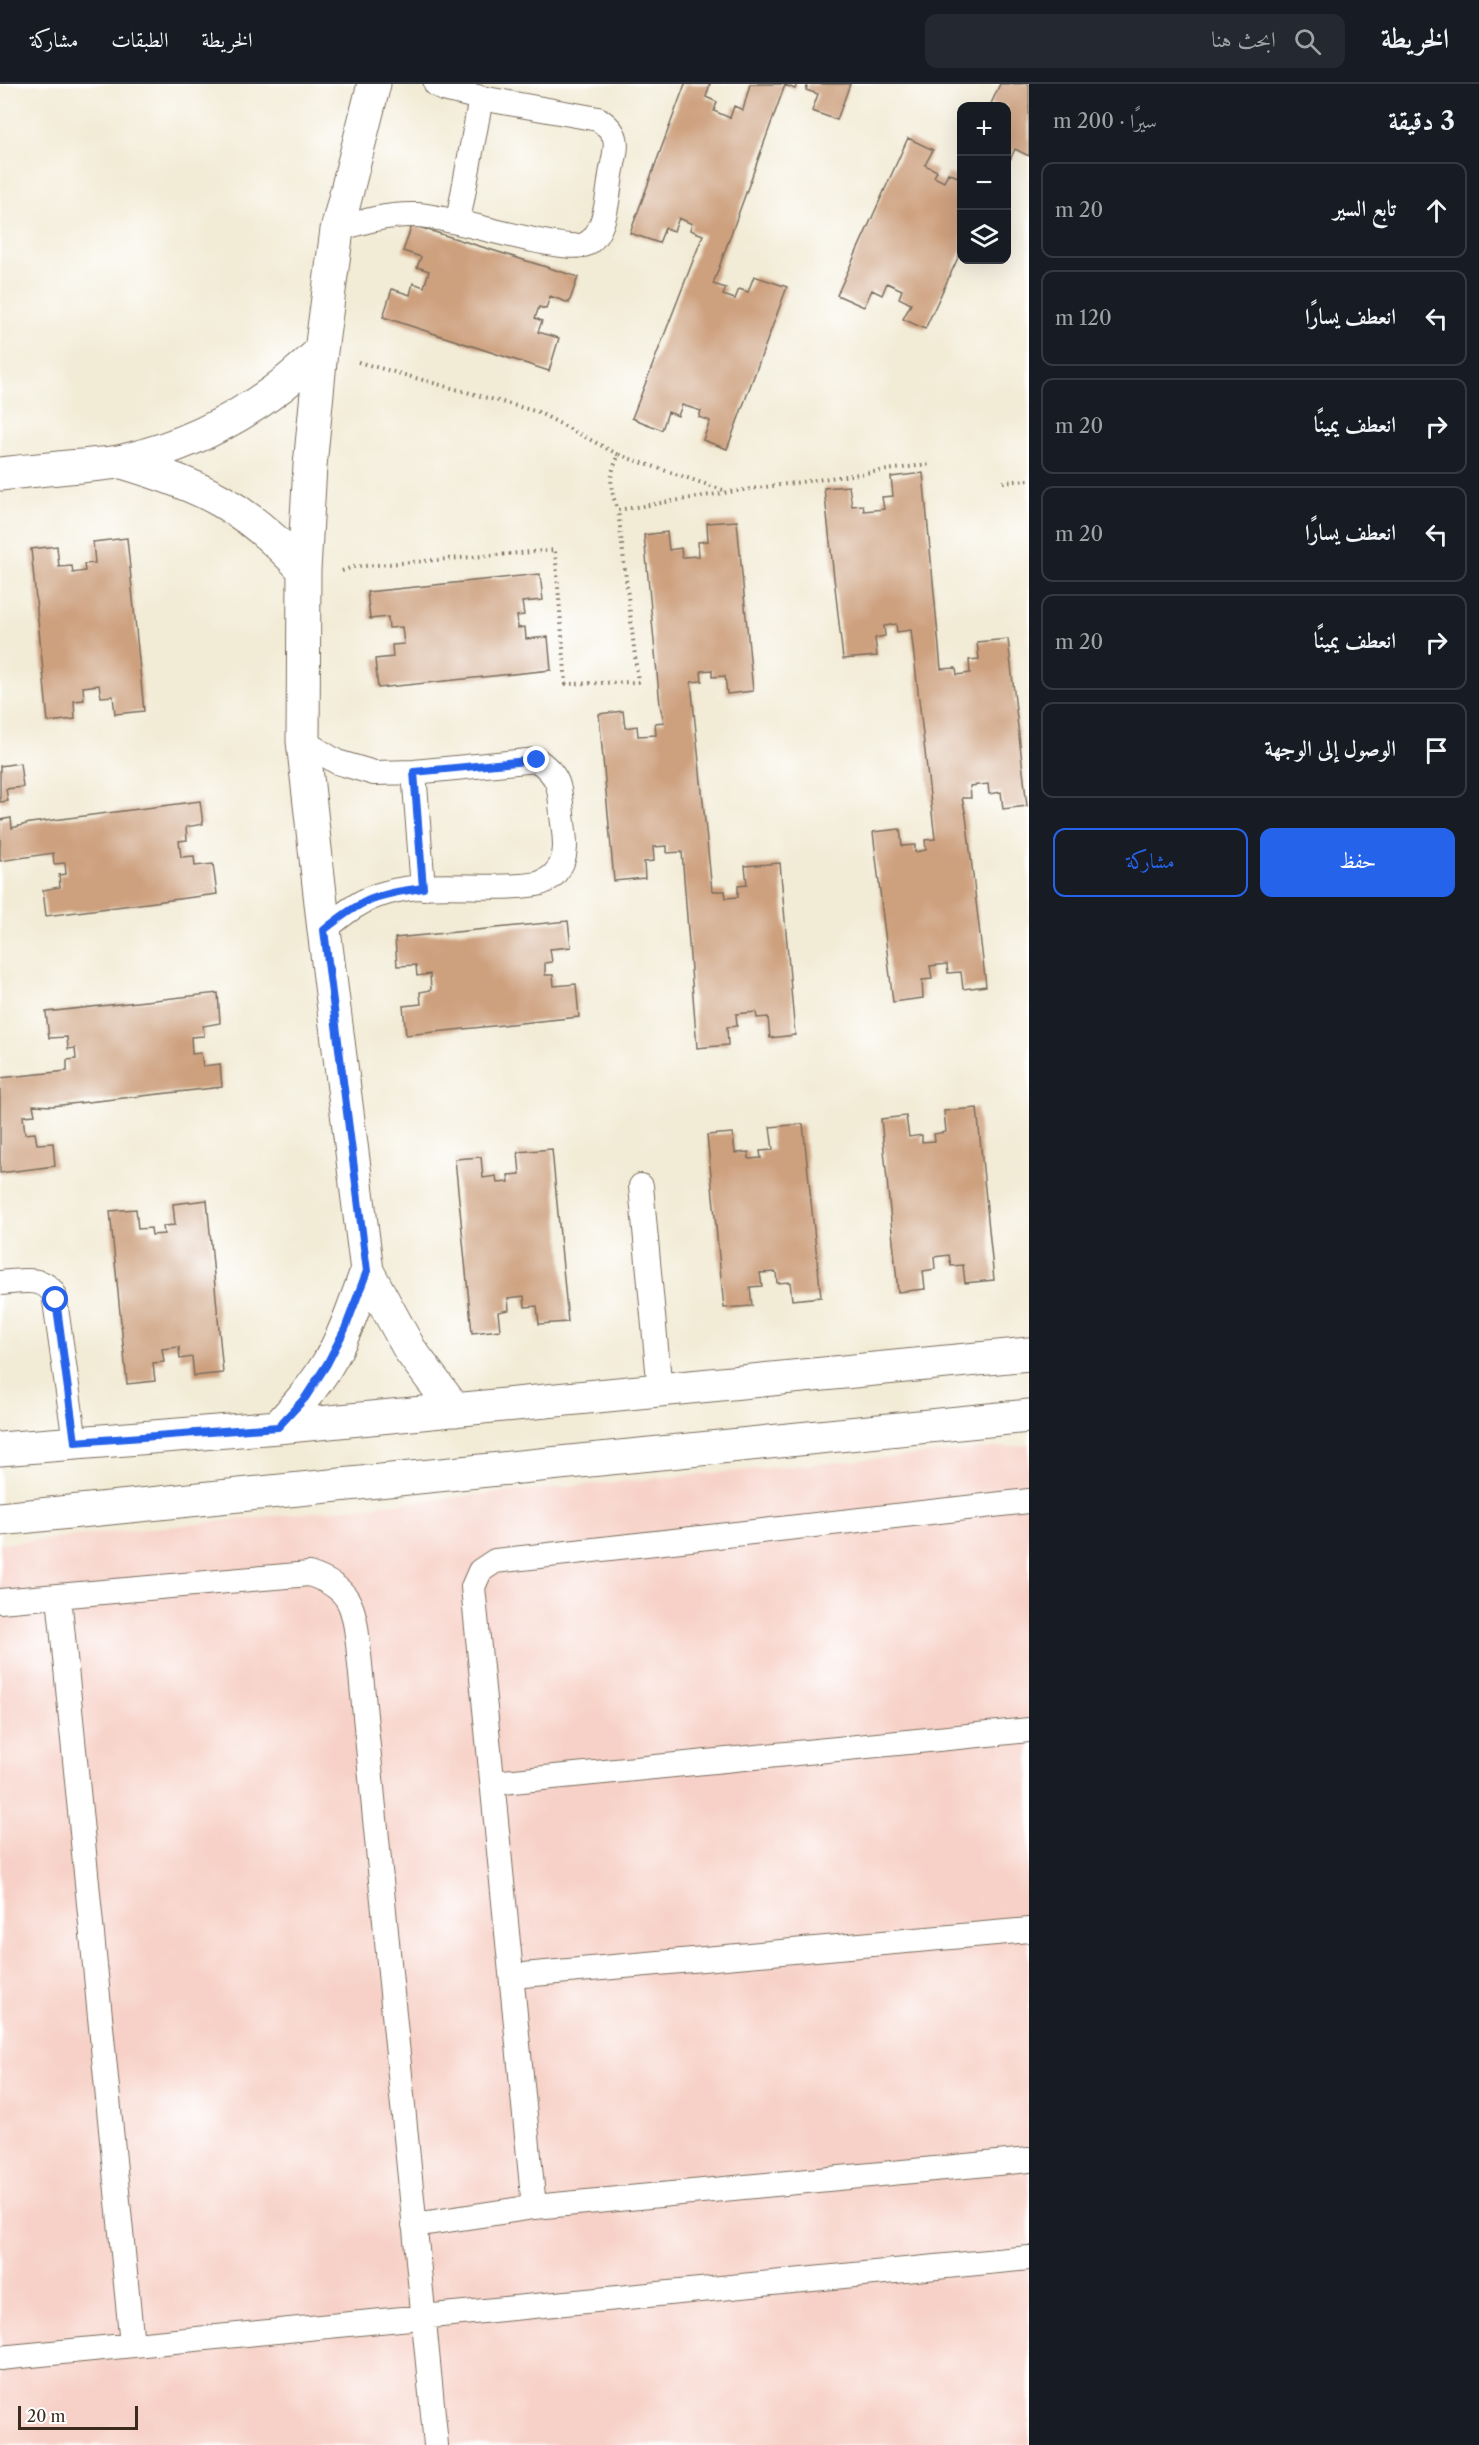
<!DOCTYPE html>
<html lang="ar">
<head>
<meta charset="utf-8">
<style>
	body { margin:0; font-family:"Libre Caslon Text",Amiri,serif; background:#242831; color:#f1f3f6; direction:rtl }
	.controls { position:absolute; right:18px; top:18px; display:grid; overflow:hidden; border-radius:12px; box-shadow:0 6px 24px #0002 }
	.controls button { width:54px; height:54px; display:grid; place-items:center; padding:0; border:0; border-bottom:2px solid #363941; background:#171b24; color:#f1f3f6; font:30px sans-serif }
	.scale { position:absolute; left:18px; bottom:15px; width:120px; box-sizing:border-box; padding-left:6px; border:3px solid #3b2a1e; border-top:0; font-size:16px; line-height:21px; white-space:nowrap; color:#3b2a1e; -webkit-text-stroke:4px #fff; paint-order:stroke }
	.stop { position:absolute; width:18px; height:18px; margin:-14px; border:4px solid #2563eb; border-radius:50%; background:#fff }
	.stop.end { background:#2563eb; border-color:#fff; box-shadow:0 2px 6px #0008 }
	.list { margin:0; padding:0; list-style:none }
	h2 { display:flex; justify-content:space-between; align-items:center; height:78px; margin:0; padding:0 24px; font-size:26px }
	h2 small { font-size:20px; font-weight:400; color:#9ea1a6 }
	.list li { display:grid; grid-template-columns:39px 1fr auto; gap:18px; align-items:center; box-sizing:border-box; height:96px; margin:0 12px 12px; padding:0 12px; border:2px solid #363941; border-radius:12px }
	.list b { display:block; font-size:22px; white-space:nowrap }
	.list em { font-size:20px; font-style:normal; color:#9ea1a6 }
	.actions { display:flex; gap:12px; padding:18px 24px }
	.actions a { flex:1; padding:14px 0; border:2px solid #2563eb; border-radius:12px; text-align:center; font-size:21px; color:#2563eb }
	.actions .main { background:#2563eb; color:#fff }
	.icon { flex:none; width:33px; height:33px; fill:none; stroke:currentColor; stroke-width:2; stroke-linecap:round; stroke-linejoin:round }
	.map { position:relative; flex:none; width:1029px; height:2361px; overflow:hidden; direction:ltr }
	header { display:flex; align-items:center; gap:36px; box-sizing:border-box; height:84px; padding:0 30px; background:#171b24; border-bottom:2px solid #363941 }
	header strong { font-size:28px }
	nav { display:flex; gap:33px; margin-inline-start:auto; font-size:21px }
	.search { width:420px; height:54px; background:#242831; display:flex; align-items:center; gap:15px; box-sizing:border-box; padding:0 21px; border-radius:12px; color:#9ea1a6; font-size:22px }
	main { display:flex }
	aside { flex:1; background:#171b24 }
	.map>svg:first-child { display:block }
</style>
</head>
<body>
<header>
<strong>الخريطة</strong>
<div class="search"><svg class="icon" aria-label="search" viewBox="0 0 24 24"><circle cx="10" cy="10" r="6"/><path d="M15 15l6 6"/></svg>ابحث هنا</div>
<nav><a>الخريطة</a><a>الطبقات</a><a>مشاركة</a></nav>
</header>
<main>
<aside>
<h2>3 دقيقة<small>سيرًا · 200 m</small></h2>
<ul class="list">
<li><svg class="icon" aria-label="ahead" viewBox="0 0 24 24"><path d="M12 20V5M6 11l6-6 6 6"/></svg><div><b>تابع السير</b></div><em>20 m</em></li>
<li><svg class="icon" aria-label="left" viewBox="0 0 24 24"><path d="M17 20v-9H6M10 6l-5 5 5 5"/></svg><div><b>انعطف يسارًا</b></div><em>120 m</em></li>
<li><svg class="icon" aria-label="right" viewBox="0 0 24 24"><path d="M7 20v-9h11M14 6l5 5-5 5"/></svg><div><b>انعطف يمينًا</b></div><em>20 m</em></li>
<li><svg class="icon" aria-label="left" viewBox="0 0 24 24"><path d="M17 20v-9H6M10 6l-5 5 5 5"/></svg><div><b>انعطف يسارًا</b></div><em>20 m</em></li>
<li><svg class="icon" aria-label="right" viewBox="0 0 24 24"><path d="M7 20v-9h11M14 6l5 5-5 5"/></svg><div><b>انعطف يمينًا</b></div><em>20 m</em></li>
<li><svg class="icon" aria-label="arrive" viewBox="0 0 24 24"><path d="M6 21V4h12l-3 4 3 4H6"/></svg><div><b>الوصول إلى الوجهة</b></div></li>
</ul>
<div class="actions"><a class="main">حفظ</a><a>مشاركة</a></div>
</aside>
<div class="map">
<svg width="1029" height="2361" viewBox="0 0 1029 2361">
	<rect width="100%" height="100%" fill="#fff"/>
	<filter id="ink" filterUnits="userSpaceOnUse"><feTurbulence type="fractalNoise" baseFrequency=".0167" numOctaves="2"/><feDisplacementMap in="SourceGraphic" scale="12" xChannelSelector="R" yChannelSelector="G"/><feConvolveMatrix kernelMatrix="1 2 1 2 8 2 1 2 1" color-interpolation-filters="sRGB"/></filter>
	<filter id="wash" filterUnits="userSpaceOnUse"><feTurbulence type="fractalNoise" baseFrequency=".008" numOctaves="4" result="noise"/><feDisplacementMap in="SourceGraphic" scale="24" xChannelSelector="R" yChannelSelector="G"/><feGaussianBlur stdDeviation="1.35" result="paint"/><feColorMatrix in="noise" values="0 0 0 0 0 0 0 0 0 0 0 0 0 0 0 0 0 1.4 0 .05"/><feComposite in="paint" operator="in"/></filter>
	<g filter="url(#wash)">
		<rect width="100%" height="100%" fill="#f2ebd5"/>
		<!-- built -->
		<path fill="#f7d1c7" d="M1029 1361V2361H0V1460L508 1408Z"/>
		<g id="blocks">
			<!-- building -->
			<path fill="#cda07e" d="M685 0H710L706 13 717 18 714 27 730 34 734 22 743 26 750 0H797L795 5 785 1 713 200 726 204 723 211 735 215 739 205 748 208 754 192 787 203 727 365 703 356 710 337 699 333 701 327 682 321 678 332 668 328 662 346 632 334 703 151 690 146 692 140 679 134 674 147 665 144 659 159 630 149Z
				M808 0H850L837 36 812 27 818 10 806 6Z
				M1000 0H1029V72L1015 65 1010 76 1006 74V22H990Z
				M908 54 933 66 925 81 937 87 934 93 944 98 948 89 958 93 962 85V165L925 245 903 235 911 220 899 214 902 206 887 199 882 211 872 206 864 223 837 211Z
				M412 141 578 193 569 219 550 212 546 225 539 223 535 234 542 237 538 248 559 254 549 287 383 233 392 205 410 211 413 199 424 203 429 187 417 183 421 173 403 167Z
				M923 389 941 585 956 584 957 591 970 589 969 576 979 575 977 558 1008 555 1027 722 1003 725 1001 708 989 710 988 700 970 702 971 714H962L966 732 986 902 963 905 961 888 948 889 947 880 930 882 932 895 922 896 923 914 893 918 873 748 900 745 902 762 915 761V768L926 766 925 756 935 755 911 546 897 548 896 540 884 542 885 552 875 554 877 572 843 575 824 404 849 402 852 422 863 421 864 427 884 425 882 413 893 412 891 393Z
				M737 437 753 607 727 610 725 592 712 593V586L701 587 702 597 691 598 712 807H725L726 814 738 813V802L747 801 745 782 780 779 795 951 770 954 768 933 757 934 756 928 736 930 737 942 727 943 728 961 697 964 682 768 667 769V762L653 763 654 777 644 778 645 794 614 797 599 630 623 627 625 644 637 642 638 652 656 651 655 639 664 638 660 621 644 451 667 448 669 466 681 464 682 473 699 472 698 458 708 457 707 439Z
				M127 454 144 627 115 630 113 612 101 613 99 601 83 603 84 616 74 617 75 635 48 638 31 465 57 462 59 483 72 482 73 489 85 487 84 480 95 479 93 458Z
				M540 490 543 516 522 518 524 531 517 532 518 544 525 543 526 555 548 553 551 586 378 604 375 575 393 573 392 561 404 560 402 543 389 544 388 533 370 535 367 508Z
				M20 679 23 703 6 705 8 717 0 718V682Z
				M200 717 203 740 186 743 187 756 179 757 181 773 194 772 195 782 213 780 217 810 46 832 43 806 60 803 59 791 66 790 65 779 54 780 53 769 0 777V736L11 734 12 744 30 739Z
				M568 837 571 863 550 865 552 878 545 879V891H553L554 902 576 900 579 933 406 951 403 922 421 920 420 908 431 906 430 890 417 892 416 881 397 882 395 854Z
				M218 909 220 939 203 942 204 952 191 953 192 970 201 969 203 982 220 980 222 1003 52 1022 33 1021 35 1031 23 1032 25 1050 35 1049 37 1060 53 1059 55 1082 0 1089V994L67 987V976L76 975 75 964 68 965 67 953 49 954 46 928Z
				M977 1024 994 1196 965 1199 963 1181 951 1182 949 1171 934 1173 935 1185 923 1187 925 1205 898 1208 881 1035 906 1032 909 1053 922 1051V1058L935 1057 934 1050 946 1048 944 1027Z
				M803 1040 821 1213 792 1216 790 1198 777 1199 776 1188 760 1189 762 1202 750 1203 752 1222 724 1224 707 1051 733 1049 735 1069 749 1068V1075L761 1074 760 1067 773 1066 770 1043Z
				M552 1065 568 1238 539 1240 537 1222 525 1223 524 1212 508 1214 509 1226 498 1228 500 1246 472 1249 455 1075 481 1073 483 1094 496 1092 497 1099 509 1098 508 1091 520 1090 518 1068Z
				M207 1116 223 1289 194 1292 192 1273 180 1275 179 1263 162 1265 164 1278 153 1279 155 1297 127 1300 110 1127 136 1125 138 1145 151 1144 152 1151 164 1150 163 1142 175 1141 173 1120Z"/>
		</g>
	</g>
	<g filter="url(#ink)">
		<use href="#blocks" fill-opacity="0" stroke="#7b6e5e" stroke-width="1.5"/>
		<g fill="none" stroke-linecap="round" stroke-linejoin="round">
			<defs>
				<path id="lane" d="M458 137 481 14
					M337 146C363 137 388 130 417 131 451 132 566 171 586 160 607 150 608 106 612 85 617 60 621 50 598 35L481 14 444 5 436 0
					M303 657 337 678 374 689 414 688 537 676C560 692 560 704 562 731 564 749 570 773 556 788 553 793 543 799 537 800 489 808 434 795 386 809 361 815 343 830 324 846
					M414 688 423 804
					M641 1102 660 1307
					M0 1199C19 1198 43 1191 54 1210L75 1358
					M59 1512 132 2261
					M0 1517 309 1490C349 1503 354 1520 358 1560L436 2361
					M493 1699 1029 1646
					M512 1892 1029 1846
					M534 2123 473 1503 480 1487 495 1477 1029 1417
					M414 2141 534 2123 1029 2076
					M0 2274 1029 2174"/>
				<path id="street" d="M374 0 337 146 321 267 310 382 304 486 303 657 324 846 367 1187 410 1266 455 1326
					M122 378C203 402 245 422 304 486
					M0 390C27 387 55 384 82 382 96 380 110 380 123 377 200 359 265 322 321 267
					M278 1343C296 1323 313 1304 327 1281 345 1252 355 1219 367 1187
					M0 1365 278 1343 1029 1270
					M0 1435 1029 1332"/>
			</defs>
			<!-- lane casing -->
			<use href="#lane" stroke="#7b6e5e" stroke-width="26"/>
			<!-- street casing -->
			<use href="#street" stroke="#7b6e5e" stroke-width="35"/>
			<!-- path -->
			<path stroke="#7b6e5e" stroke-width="4" stroke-dasharray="1.5 4.5" stroke-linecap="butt" d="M358 278 538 328 619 371C608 391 610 406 618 426L729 408 931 380
				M619 371 726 407
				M1003 398 1029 396
				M342 487 353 483 555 466 566 600 638 598 618 426"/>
			<!-- lane -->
			<use href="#lane" stroke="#fff" stroke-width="24"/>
			<!-- street -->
			<use href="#street" stroke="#fff" stroke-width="33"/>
		</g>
	</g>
	<g fill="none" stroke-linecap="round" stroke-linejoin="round" filter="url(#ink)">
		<!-- route -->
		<path stroke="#2563eb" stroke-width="8" d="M56 1216 75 1358 278 1343 305 1314 327 1280 345 1245 367 1187 324 846C361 816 375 810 423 804L414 688 537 676"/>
	</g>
</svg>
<div class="controls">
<button>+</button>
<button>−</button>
<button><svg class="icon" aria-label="layers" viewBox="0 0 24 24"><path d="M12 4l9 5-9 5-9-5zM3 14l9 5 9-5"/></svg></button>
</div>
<div class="scale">20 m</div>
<div class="stop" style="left:56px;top:1216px"></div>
<div class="stop end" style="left:537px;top:676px"></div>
</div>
</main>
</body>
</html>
